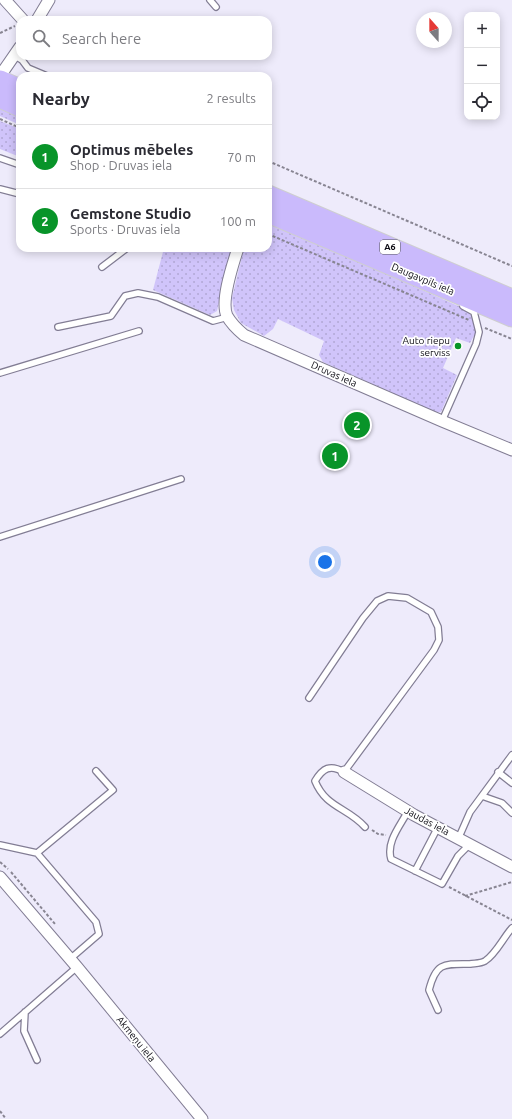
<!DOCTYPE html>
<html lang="en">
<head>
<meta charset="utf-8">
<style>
	body { margin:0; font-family:Ubuntu,sans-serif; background:#f7f7f7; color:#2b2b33 }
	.controls { position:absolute; right:12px; top:12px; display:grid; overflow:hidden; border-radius:8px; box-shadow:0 2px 10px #0003 }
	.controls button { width:36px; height:36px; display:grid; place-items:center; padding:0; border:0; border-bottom:1px solid #e1e1e2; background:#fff; color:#2b2b33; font:20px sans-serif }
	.compass { position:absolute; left:416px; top:12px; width:36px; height:36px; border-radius:50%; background:#fff; box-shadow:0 2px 10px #0003; rotate:339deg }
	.you { position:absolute; left:325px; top:562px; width:14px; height:14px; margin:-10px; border:3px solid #fff; border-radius:50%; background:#1a73e8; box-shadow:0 0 0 6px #1a73e833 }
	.badge { display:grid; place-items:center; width:26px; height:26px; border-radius:50%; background:#089429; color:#fff; font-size:13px; font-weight:700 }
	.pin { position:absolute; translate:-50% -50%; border:2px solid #fff; box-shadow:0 1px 4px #0006 }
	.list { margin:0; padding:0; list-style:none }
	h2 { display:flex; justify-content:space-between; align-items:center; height:52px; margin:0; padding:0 16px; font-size:17px }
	h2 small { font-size:13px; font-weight:400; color:#7c7c81 }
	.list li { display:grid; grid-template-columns:26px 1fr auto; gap:12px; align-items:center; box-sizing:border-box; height:64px; padding:0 16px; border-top:1px solid #e1e1e2 }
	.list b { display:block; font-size:15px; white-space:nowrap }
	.list p { margin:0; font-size:13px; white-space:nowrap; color:#7c7c81 }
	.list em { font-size:13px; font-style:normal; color:#7c7c81 }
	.icon { flex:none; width:22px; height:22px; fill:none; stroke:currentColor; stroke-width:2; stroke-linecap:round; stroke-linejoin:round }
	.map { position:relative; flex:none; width:512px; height:1119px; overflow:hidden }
	.search { position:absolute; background:#fff; box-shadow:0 2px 10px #0003; left:16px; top:16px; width:256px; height:44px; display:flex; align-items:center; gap:10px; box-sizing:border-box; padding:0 14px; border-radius:12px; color:#7c7c81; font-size:15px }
	.panel { position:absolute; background:#fff; box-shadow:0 2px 10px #0003; left:16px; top:72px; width:256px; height:180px; border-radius:12px }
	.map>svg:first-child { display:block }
</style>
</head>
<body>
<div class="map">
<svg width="512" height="1119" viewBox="0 0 512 1119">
	<defs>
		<pattern id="grass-dots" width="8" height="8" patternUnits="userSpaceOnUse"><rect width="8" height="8" fill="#d0c4fa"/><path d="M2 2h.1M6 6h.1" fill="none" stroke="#b1a7d5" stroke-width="1.8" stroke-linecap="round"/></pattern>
	</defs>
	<rect width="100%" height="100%" fill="#eeebfb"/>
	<!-- grass -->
	<path fill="url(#grass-dots)" d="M0 106 20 113V125L0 116Z
		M0 121 20 129V157L0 149Z
		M268 221 465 309 472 316 476 332 470 343 456 338 443 368 457 375 441 412H435L323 362 319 355 324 341 278 319 273 329 264 336 241 323 234 310 232 298 244 248H268Z
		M164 248H232L217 311 210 315 153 290Z"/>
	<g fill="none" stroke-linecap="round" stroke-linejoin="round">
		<defs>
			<path id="service" d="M210 0 216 7
				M15 56 22 60 28 68 47 76
				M0 158 20 165
				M0 189 20 194
				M102 267 127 248
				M58 327 111 316 125 296 138 293 158 297 213 321 228 317
				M0 373 139 331
				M442 421 476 344 479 332 474 312 463 306
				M0 537 181 479
				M309 698 363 618 377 601 388 596 407 598 431 612 438 627 439 640 434 650 344 772C330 764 323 768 315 781 326 808 347 807 365 827
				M498 772 512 783
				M482 796 502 803 512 813
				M408 811C400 826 386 842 391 859L442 884 458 856 470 844
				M459 837 470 812 512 755
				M0 845 37 853 96 922 99 934 70 959
				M37 853 113 790 96 771
				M415 871 438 827
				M438 1010 429 990C436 962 444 964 470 964 474 963 480 964 485 961 496 954 503 938 512 928
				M25 1012 24 1031 37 1060
				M0 1034 77 967"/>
			<path id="minor" d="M5 0 23 20
				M37 20 49 0
				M0 76 20 47
				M238 248C233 264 220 301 227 316 231 323 238 330 244 335L442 421 512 450
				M344 772 414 815 512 867
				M0 877 77 967 202 1119"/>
			<path id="trunk" d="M0 80 20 89
				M0 98 20 107
				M268 195 512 299
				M268 213 512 317"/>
		</defs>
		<!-- service casing -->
		<use href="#service" stroke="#827d94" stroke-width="8"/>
		<!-- minor casing -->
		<use href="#minor" stroke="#827d94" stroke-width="13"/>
		<!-- trunk casing -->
		<use href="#trunk" stroke="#ceced0" stroke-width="21"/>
		<!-- path -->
		<path stroke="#888592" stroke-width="2" stroke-dasharray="3 2" stroke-linecap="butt" d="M0 33 15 26
			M0 119 20 128
			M268 161 512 266
			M268 234 469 320
			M485 328 512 339
			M372 830 378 834 386 835
			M0 862 8 869
			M11 872 55 924
			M449 887 512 920
			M465 896 512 882
			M0 1111 6 1119"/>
		<!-- service -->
		<use href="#service" stroke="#fff" stroke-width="5.5"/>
		<!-- minor -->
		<use href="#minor" stroke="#fff" stroke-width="11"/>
		<!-- trunk -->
		<use href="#trunk" stroke="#cabafc" stroke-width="19"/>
	</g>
	<!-- markers -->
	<circle fill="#089429" stroke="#fff" stroke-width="1.5" cx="458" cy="346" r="4"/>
	<g text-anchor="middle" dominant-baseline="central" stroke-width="3.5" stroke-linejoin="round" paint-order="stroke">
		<!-- shield labels -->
		<rect fill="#fff" stroke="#55545a" stroke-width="1" x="380" y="240" width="20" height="14" rx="3"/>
		<g font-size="9" font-weight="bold" fill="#0c0b13">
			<text x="390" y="247">A6</text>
		</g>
		<!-- street labels -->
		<g font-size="10" fill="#0c0b13" stroke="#fff">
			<text transform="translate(423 279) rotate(23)">Daugavpils iela</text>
			<text transform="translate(334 374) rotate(24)">Druvas iela</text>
			<text transform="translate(427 821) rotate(28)">Jaudas iela</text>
			<text transform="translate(136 1039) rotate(51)">Akmeņu iela</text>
		</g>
		<!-- poi labels -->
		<g font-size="10" fill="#0c0b13" stroke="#fff" text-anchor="end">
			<text x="450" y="340">Auto riepu<tspan x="450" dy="12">serviss</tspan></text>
		</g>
	</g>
</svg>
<div class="controls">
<button>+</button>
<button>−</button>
<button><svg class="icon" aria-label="locate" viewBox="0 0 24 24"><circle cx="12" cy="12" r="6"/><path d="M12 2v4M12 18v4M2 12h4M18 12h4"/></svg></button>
</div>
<svg class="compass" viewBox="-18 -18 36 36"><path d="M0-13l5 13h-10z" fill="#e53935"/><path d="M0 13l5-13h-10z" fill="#7c7c81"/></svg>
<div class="you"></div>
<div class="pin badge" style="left:335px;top:456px">1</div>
<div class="pin badge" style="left:357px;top:425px">2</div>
<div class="search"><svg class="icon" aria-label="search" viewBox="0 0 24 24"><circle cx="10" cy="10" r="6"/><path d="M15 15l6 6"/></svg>Search here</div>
<section class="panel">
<h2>Nearby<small>2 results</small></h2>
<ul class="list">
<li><span class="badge">1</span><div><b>Optimus mēbeles</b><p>Shop · Druvas iela</p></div><em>70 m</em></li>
<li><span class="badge">2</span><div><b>Gemstone Studio</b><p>Sports · Druvas iela</p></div><em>100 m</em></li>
</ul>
</section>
</div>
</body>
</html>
